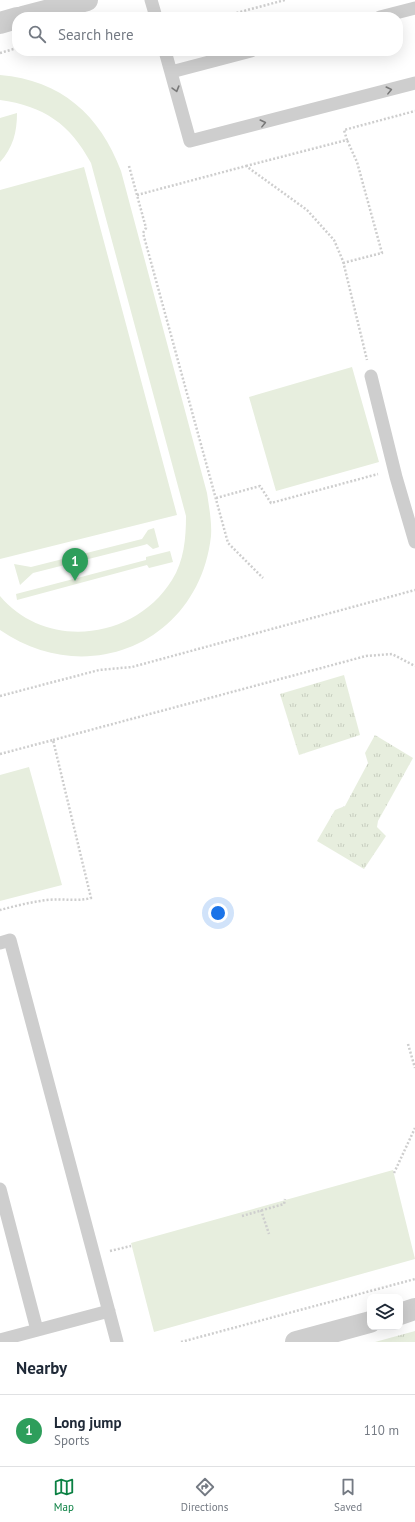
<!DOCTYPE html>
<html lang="en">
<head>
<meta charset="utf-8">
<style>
	body { margin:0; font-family:"PT Sans",sans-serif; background:#f2f2f3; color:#1f2937 }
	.controls { position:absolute; right:12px; bottom:12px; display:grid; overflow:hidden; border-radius:8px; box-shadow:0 4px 16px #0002 }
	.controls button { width:36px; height:36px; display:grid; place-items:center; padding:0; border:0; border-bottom:1px solid #e0e1e3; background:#fff; color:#1f2937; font:20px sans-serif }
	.you { position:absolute; left:218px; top:913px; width:14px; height:14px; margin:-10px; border:3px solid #fff; border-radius:50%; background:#1a73e8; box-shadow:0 0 0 6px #1a73e833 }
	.badge { display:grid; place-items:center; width:26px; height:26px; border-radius:50%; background:#0b8043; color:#fff; font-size:13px; font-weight:700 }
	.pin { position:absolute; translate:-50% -33px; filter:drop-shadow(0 1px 2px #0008) }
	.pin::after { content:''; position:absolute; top:21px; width:14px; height:12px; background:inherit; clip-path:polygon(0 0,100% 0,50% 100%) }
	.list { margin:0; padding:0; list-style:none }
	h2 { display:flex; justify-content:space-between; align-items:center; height:52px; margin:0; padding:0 16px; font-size:17px }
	h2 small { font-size:13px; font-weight:400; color:#747a83 }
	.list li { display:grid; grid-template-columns:26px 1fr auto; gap:12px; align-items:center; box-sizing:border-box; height:72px; padding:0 16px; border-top:1px solid #e0e1e3 }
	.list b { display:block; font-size:15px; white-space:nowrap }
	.list p { margin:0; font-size:13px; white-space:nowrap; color:#747a83 }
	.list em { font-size:13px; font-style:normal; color:#747a83 }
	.icon { flex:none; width:22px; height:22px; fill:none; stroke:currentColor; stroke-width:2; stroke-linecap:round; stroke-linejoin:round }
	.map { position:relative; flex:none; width:415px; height:1342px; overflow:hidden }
	.search { position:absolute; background:#fff; box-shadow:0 4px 16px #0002; left:12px; right:12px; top:12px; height:44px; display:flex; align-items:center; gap:10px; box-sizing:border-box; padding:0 14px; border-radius:16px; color:#747a83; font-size:15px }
	.sheet { height:124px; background:#fff }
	nav { display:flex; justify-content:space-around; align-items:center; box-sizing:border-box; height:56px; border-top:1px solid #e0e1e3; background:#fff; font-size:11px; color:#747a83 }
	nav a { display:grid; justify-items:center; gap:2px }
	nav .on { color:#0b8043 }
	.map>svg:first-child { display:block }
</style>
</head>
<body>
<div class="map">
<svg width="415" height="1342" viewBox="0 0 415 1342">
	<defs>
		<pattern id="park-tufts" width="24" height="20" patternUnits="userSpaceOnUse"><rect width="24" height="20" fill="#e7eede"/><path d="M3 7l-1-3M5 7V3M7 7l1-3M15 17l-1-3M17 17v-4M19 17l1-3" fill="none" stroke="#c7cdbf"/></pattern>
	</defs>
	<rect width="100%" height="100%" fill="#fff"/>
	<!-- grass -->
	<path fill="#e7eede" d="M0 75C61 80 100 115 121 171L207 493C209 507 212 522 211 536 199 643 87 690 0 630V596C46 651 135 640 172 580 184 561 186 538 186 516L91 163C70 124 44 106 0 100Z
		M17 113C17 132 13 148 0 162V118Z
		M84 167 177 515 0 559V190Z
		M352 367 379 462 276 491 249 397Z
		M154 528 159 547 153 549 147 544 144 545 33 573 20 585 14 564 31 567 142 539 148 530Z
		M170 551 173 562 149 568 147 565 17 600 16 594 146 560V557Z
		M29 767 62 885 0 901V775Z
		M393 1170 415 1259 154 1332 131 1243Z"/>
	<!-- park -->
	<path fill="url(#park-tufts)" d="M344 675 360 735 299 755 280 694Z
		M375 735 413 758 378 821 377 827 386 836 364 869 317 841 335 810 345 806 368 763 365 753Z
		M415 1331V1342H375Z"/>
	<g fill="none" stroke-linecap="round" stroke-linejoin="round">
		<!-- path -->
		<path stroke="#cecece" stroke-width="2.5" stroke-dasharray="2 2" stroke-linecap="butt" d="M221 17 285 0
			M0 53 17 48
			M129 166 146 228 143 233 228 543 263 578
			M246 166 347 140 344 130 415 111
			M137 195 246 166 307 210 334 240 343 261 367 360
			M343 263 382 253 357 162 347 140
			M216 498 260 486 271 503 378 474
			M0 696 99 670 132 667 415 590
			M53 740 366 656 392 654 415 666
			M0 754 53 740 91 898C75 902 63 898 47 900 31 902 15 906 0 910
			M408 1044 415 1068
			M394 1173 415 1128
			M261 1210 269 1234
			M242 1216 284 1204 285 1199
			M110 1251 131 1246
			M181 1342 415 1279"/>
		<!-- lane -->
		<path stroke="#cecece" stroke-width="13" d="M151 0 156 17
			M380 17 415 8
			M165 51 190 141 415 83
			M171 72 251 51
			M371 376 396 477 415 542
			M0 943 10 940 117 1342
			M0 1189 37 1330
			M0 1340 109 1311"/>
		<!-- street -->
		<path stroke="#cecece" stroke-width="22" d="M23 17 87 0
			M0 23 17 18
			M400 1314 415 1309
			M296 1342 370 1322"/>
	</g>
	<!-- one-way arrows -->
	<defs><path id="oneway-chevron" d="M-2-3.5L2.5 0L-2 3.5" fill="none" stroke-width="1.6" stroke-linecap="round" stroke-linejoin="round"/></defs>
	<g stroke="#787878">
		<use href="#oneway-chevron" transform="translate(176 89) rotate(74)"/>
		<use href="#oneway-chevron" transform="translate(389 90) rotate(-14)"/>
		<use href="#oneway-chevron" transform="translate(263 123) rotate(-14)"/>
	</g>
</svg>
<div class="controls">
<button><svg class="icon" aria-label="layers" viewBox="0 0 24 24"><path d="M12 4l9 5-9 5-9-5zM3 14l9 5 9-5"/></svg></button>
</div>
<div class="you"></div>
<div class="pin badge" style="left:75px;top:581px;background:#2e9e5b">1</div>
<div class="search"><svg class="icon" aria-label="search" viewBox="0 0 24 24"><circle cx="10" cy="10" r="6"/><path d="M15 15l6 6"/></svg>Search here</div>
</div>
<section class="sheet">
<h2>Nearby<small></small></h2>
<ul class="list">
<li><span class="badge" style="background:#2e9e5b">1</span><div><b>Long jump</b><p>Sports</p></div><em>110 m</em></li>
</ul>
</section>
<nav>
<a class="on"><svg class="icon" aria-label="map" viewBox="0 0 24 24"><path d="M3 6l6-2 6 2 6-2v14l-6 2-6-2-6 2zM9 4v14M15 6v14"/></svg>Map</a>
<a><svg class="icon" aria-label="directions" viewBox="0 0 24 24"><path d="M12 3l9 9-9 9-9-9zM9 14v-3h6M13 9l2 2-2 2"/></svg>Directions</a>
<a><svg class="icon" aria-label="saved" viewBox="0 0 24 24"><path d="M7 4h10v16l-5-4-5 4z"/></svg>Saved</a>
</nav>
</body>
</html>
